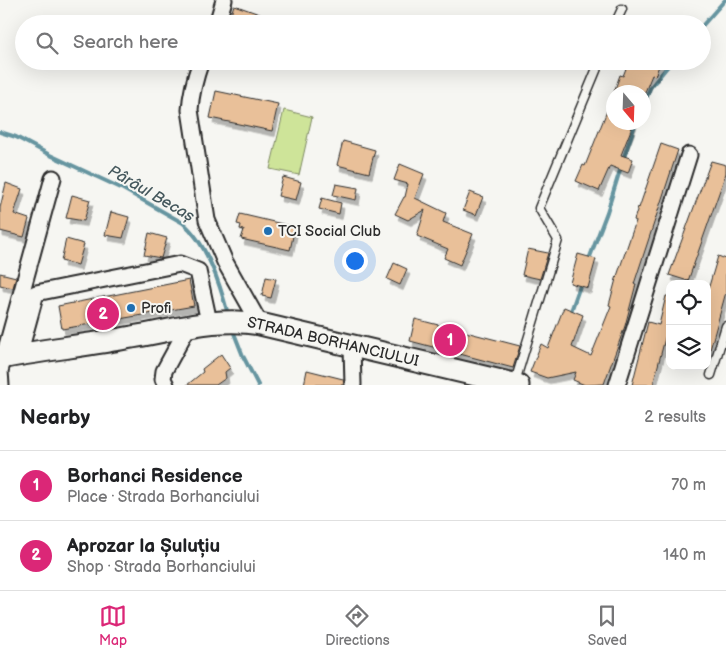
<!DOCTYPE html>
<html lang="en">
<head>
<meta charset="utf-8">
<style>
	body { margin:0; font-family:"Balsamiq Sans",sans-serif; background:#f6f6f6; color:#202124 }
	.controls { position:absolute; right:15px; bottom:15px; display:grid; overflow:hidden; border-radius:10px; box-shadow:0 5px 20px #0002 }
	.controls button { width:45px; height:45px; display:grid; place-items:center; padding:0; border:0; border-bottom:1px solid #e0e0e0; background:#fff; color:#202124; font:25px sans-serif }
	.compass { position:absolute; left:606px; top:85px; width:45px; height:45px; border-radius:50%; background:#fff; box-shadow:0 5px 20px #0002; rotate:161deg }
	.you { position:absolute; left:354px; top:260px; width:18px; height:18px; margin:-12px; border:4px solid #fff; border-radius:50%; background:#1a73e8; box-shadow:0 0 0 8px #1a73e833 }
	.badge { display:grid; place-items:center; width:32px; height:32px; border-radius:50%; background:#db2777; color:#fff; font-size:16px; font-weight:700 }
	.pin { position:absolute; translate:-50% -50%; border:2px solid #fff; box-shadow:0 1px 5px #0006 }
	.list { margin:0; padding:0; list-style:none }
	h2 { display:flex; justify-content:space-between; align-items:center; height:65px; margin:0; padding:0 20px; font-size:21px }
	h2 small { font-size:16px; font-weight:400; color:#757577 }
	.list li { display:grid; grid-template-columns:32px 1fr auto; gap:15px; align-items:center; box-sizing:border-box; height:70px; padding:0 20px; border-top:1px solid #e0e0e0 }
	.list b { display:block; font-size:19px; white-space:nowrap }
	.list p { margin:0; font-size:16px; white-space:nowrap; color:#757577 }
	.list em { font-size:16px; font-style:normal; color:#757577 }
	.icon { flex:none; width:28px; height:28px; fill:none; stroke:currentColor; stroke-width:2; stroke-linecap:round; stroke-linejoin:round }
	.map { position:relative; flex:none; width:726px; height:385px; overflow:hidden }
	.search { position:absolute; background:#fff; box-shadow:0 5px 20px #0002; left:15px; right:15px; top:15px; height:55px; display:flex; align-items:center; gap:12px; box-sizing:border-box; padding:0 18px; border-radius:28px; color:#757577; font-size:19px }
	.sheet { height:205px; background:#fff }
	nav { display:flex; justify-content:space-around; align-items:center; box-sizing:border-box; height:70px; border-top:1px solid #e0e0e0; background:#fff; font-size:14px; color:#757577 }
	nav a { display:grid; justify-items:center; gap:2px }
	nav .on { color:#db2777 }
	.map>svg:first-child { display:block }
</style>
</head>
<body>
<div class="map">
<svg width="726" height="385" viewBox="0 0 726 385">
	<defs>
		<filter id="shadow"><feDropShadow dx="3" dy="5.5" stdDeviation="0" flood-color="#0004"/></filter>
	</defs>
	<rect width="100%" height="100%" fill="#f6f6f2"/>
	<filter id="ink" filterUnits="userSpaceOnUse"><feTurbulence type="fractalNoise" baseFrequency=".02" numOctaves="2"/><feDisplacementMap in="SourceGraphic" scale="10" xChannelSelector="R" yChannelSelector="G"/><feConvolveMatrix kernelMatrix="1 2 1 2 8 2 1 2 1" color-interpolation-filters="sRGB"/></filter>
	<g filter="url(#ink)">
		<!-- green -->
		<path fill="#cee499" stroke="#7c8862" d="M284 110 312 117 299 175 270 169Z"/>
		<g fill="none" stroke-linecap="round" stroke-linejoin="round">
			<!-- stream -->
			<path stroke="#6695a0" stroke-width="4" d="M702 26 725 0
				M644 105 650 88 672 61
				M0 132 16 137 50 155 123 189 183 223C207 243 220 285 228 314
				M623 160 636 122
				M588 262 607 212 621 167
				M570 314 581 283
				M232 328 243 356 258 385"/>
		</g>
		<!-- building -->
		<path fill="#e9c099" stroke="#2b2b2b" filter="url(#shadow)" d="M234 5 265 16 263 24H228Z
			M629 61H661L655 76 652 75 645 92H614L620 75 623 76Z
			M216 91 278 104 272 131 210 118Z
			M613 96 614 122H634L621 155 633 159 628 173 610 166 599 191 576 181 583 165 585 166Z
			M343 141 375 150 369 173 337 165Z
			M661 144 678 150 634 284H636L625 326 604 384 585 385 573 380 576 372 547 378 530 372 541 344 548 348 564 307 583 315 572 347 591 356 611 306 609 305 616 279 636 221 634 220 638 207 639 208Z
			M711 161 726 165V173L688 281 669 275Z
			M400 164 424 174 415 198 446 213 443 222 473 234 460 265 444 258 448 249 417 236 425 210 408 220 395 214 404 197H405L408 184 394 180Z
			M283 177 301 182 296 200 278 196Z
			M6 183 22 189 14 214 29 219 24 237 0 231V208Z
			M336 184 358 188 356 200 333 195Z
			M470 192 483 197 476 215 463 210Z
			M72 195 90 200 84 221 66 218Z
			M322 198 341 203 339 214 319 209Z
			M111 212 129 217 123 238 105 235Z
			M240 214 295 227 290 250 241 239 244 230 240 229 241 225 237 224Z
			M149 233 167 238 161 258 144 255Z
			M66 239 84 244 78 265 61 261Z
			M528 249 548 253 540 279 522 275Z
			M578 254 596 259 588 288 570 283Z
			M718 256 726 259V292L710 350H707V293Z
			M394 263 407 269 400 285 387 279Z
			M0 273 16 277 13 288 0 285Z
			M266 277 276 279 271 298 262 296Z
			M189 280 194 306 62 329 58 306Z
			M666 296H670V319L653 385H632L648 322 659 325Z
			M415 319 520 346 513 368 410 341Z
			M221 354 230 368 225 372 226 378 216 385H187L203 372 202 369Z
			M307 370 343 379 344 385H304Z"/>
		<g fill="none" stroke-linecap="round" stroke-linejoin="round">
			<defs>
				<path id="service" d="M615 24 622 9
					M711 375 726 326
					M515 382 558 240 539 208 600 61"/>
				<path id="minor" d="M217 24 224 0
					M201 61C195 78 191 92 190 110L207 220 225 262 260 324
					M352 346 353 385
					M19 355 36 293 180 264 198 271 209 322
					M1 385 0 371 53 178
					M166 385 163 379 164 371 188 327
					M617 385 689 155"/>
				<path id="secondary" d="M0 358C44 350 88 345 132 337 177 330 215 316 260 324L518 385"/>
			</defs>
			<!-- service casing -->
			<use href="#service" stroke="#2b2b2b" stroke-width="11"/>
			<!-- minor casing -->
			<use href="#minor" stroke="#2b2b2b" stroke-width="19"/>
			<!-- secondary casing -->
			<use href="#secondary" stroke="#2b2b2b" stroke-width="25"/>
			<!-- service -->
			<use href="#service" stroke="#f6f6f2" stroke-width="8"/>
			<!-- minor -->
			<use href="#minor" stroke="#f6f6f2" stroke-width="15"/>
			<!-- secondary -->
			<use href="#secondary" stroke="#f6f6f2" stroke-width="21"/>
		</g>
	</g>
	<!-- markers -->
	<g fill="#1f6fb2" stroke="#f6f6f2" stroke-width="2">
		<circle cx="268" cy="231" r="5"/>
		<circle cx="131" cy="308" r="5"/>
	</g>
	<g text-anchor="middle" dominant-baseline="central" stroke-width="4" stroke-linejoin="round" paint-order="stroke">
		<!-- poi labels -->
		<g font-size="15" fill="#2b2b2b" stroke="#f6f6f2" text-anchor="start">
			<text x="278" y="231">TCI Social Club</text>
			<text x="141" y="308">Profi</text>
		</g>
		<!-- street labels -->
		<g font-size="15" fill="#2b2b2b" stroke="#f6f6f2">
			<text transform="translate(333 342) rotate(13)">STRADA BORHANCIULUI</text>
		</g>
		<!-- water labels -->
		<g font-size="16" font-style="italic" fill="#44575c" stroke="#f6f6f2">
			<text transform="translate(151 194) rotate(30)">Pârâul Becaș</text>
		</g>
	</g>
</svg>
<div class="controls">
<button><svg class="icon" aria-label="locate" viewBox="0 0 24 24"><circle cx="12" cy="12" r="6"/><path d="M12 2v4M12 18v4M2 12h4M18 12h4"/></svg></button>
<button><svg class="icon" aria-label="layers" viewBox="0 0 24 24"><path d="M12 4l9 5-9 5-9-5zM3 14l9 5 9-5"/></svg></button>
</div>
<svg class="compass" viewBox="-18 -18 36 36"><path d="M0-13l5 13h-10z" fill="#e53935"/><path d="M0 13l5-13h-10z" fill="#757577"/></svg>
<div class="you"></div>
<div class="pin badge" style="left:450px;top:340px">1</div>
<div class="pin badge" style="left:103px;top:314px">2</div>
<div class="search"><svg class="icon" aria-label="search" viewBox="0 0 24 24"><circle cx="10" cy="10" r="6"/><path d="M15 15l6 6"/></svg>Search here</div>
</div>
<section class="sheet">
<h2>Nearby<small>2 results</small></h2>
<ul class="list">
<li><span class="badge">1</span><div><b>Borhanci Residence</b><p>Place · Strada Borhanciului</p></div><em>70 m</em></li>
<li><span class="badge">2</span><div><b>Aprozar la Șuluțiu</b><p>Shop · Strada Borhanciului</p></div><em>140 m</em></li>
</ul>
</section>
<nav>
<a class="on"><svg class="icon" aria-label="map" viewBox="0 0 24 24"><path d="M3 6l6-2 6 2 6-2v14l-6 2-6-2-6 2zM9 4v14M15 6v14"/></svg>Map</a>
<a><svg class="icon" aria-label="directions" viewBox="0 0 24 24"><path d="M12 3l9 9-9 9-9-9zM9 14v-3h6M13 9l2 2-2 2"/></svg>Directions</a>
<a><svg class="icon" aria-label="saved" viewBox="0 0 24 24"><path d="M7 4h10v16l-5-4-5 4z"/></svg>Saved</a>
</nav>
</body>
</html>
